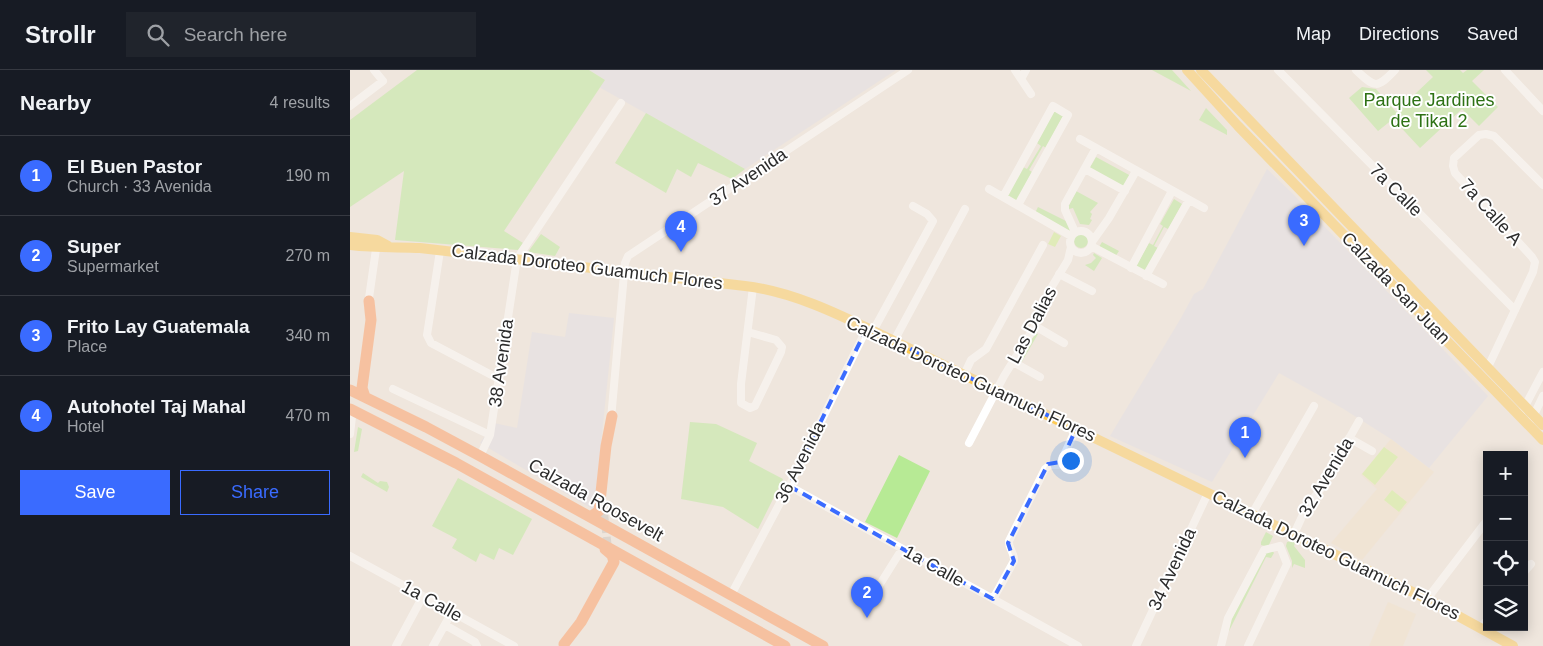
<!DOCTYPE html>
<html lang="en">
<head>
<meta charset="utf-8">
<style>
	body { margin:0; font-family:Arial,sans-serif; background:#20242c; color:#f1f3f6 }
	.controls { position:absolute; right:15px; bottom:15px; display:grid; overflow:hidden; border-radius:0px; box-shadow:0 2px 12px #0003 }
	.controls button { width:45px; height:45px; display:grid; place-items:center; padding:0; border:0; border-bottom:1px solid #363941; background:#171b24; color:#f1f3f6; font:25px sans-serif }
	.you { position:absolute; left:720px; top:390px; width:18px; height:18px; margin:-12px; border:4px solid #fff; border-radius:50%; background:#1a73e8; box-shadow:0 0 0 8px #1a73e833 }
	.badge { display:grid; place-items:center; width:32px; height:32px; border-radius:50%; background:#3a6bff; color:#fff; font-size:16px; font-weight:700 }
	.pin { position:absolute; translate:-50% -41px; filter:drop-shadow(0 1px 2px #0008) }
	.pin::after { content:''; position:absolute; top:26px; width:18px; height:15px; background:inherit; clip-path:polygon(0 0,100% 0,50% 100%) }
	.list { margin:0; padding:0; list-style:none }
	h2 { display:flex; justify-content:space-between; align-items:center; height:65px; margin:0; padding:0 20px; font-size:21px }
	h2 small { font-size:16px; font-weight:400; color:#9ea1a6 }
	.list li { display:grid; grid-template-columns:32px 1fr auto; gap:15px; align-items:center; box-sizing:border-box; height:80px; padding:0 20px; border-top:1px solid #363941 }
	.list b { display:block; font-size:19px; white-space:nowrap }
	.list p { margin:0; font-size:16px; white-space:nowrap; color:#9ea1a6 }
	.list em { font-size:16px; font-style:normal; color:#9ea1a6 }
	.actions { display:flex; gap:10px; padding:15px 20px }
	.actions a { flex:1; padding:11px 0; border:1px solid #3a6bff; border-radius:0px; text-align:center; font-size:18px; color:#3a6bff }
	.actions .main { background:#3a6bff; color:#fff }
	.icon { flex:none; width:28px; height:28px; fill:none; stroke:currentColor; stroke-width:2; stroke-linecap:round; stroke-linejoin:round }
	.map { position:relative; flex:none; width:1193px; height:576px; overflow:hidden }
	header { display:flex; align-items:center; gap:30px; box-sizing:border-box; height:70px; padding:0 25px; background:#171b24; border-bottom:1px solid #363941 }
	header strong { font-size:24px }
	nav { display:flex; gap:28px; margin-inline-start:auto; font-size:18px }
	.search { width:350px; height:45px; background:#20242c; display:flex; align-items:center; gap:12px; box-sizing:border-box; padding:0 18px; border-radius:0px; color:#9ea1a6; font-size:19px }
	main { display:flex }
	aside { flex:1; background:#171b24 }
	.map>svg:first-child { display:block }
</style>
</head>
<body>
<header>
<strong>Strollr</strong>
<div class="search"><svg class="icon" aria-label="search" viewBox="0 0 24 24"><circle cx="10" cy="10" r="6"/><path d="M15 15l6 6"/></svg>Search here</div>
<nav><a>Map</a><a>Directions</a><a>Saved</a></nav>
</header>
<main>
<aside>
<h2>Nearby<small>4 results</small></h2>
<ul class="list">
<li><span class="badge">1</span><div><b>El Buen Pastor</b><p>Church · 33 Avenida</p></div><em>190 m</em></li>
<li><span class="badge">2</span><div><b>Super</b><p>Supermarket</p></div><em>270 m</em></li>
<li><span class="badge">3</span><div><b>Frito Lay Guatemala</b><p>Place</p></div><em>340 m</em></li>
<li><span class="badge">4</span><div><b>Autohotel Taj Mahal</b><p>Hotel</p></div><em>470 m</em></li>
</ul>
<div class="actions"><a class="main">Save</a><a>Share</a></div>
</aside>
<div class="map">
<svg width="1193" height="576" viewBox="0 0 1193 576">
	<rect width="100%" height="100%" fill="#efe6dd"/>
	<!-- industrial -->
	<path fill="#e0dee7" d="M239 0H546L395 99 249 17 255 10Z
		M917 99 943 124 1138 326 1079 398 1041 369 992 338 929 303 862 412 760 366 831 248 844 224 853 219Z
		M219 243 264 248 244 440 130 373 144 353 167 358 182 262 215 267Z"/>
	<!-- education -->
	<path fill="#f2e3cb" d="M1041 369 1084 402 1012 490 981 473 1027 419 1011 405Z
		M1038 532 1066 544 1053 576H1019Z"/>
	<!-- green -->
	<path fill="#b7ea95" d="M67 0H239L255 10 154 161 173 173 168 180 45 170 54 101 0 137V50Z
		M802 0H822L841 21Z
		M1076 0H1110L1113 3 1117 0H1134L1122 11 1148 37 1129 56 1112 39 1070 78 1043 49 1028 61 999 28 1012 17 1026 19 1046 42 1083 7Z
		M856 38 877 60V65L849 50Z
		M704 41 713 46 696 78 693 76 679 100 682 102 666 132 657 127 673 97 677 99 691 76 687 73Z
		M296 43 395 99 382 109 348 93 341 107 327 99 316 123 265 93Z
		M746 87 781 106 774 118 739 99Z
		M726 121 748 133 740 142 742 144 740 149 742 150 739 155 730 154 723 138 719 139 718 137Z
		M824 129 832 134 818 159 814 157 804 176 808 178 794 203 785 198 799 173 803 175 813 156 810 154Z
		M688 137 716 151 721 160 718 162 685 143Z
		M724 171a7 7 0 1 1 14 0a7 7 0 1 1-14 0Z
		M191 164 210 177 205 186 178 182Z
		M752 172 769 181 765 187 749 177Z
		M744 183 752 188 744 201 735 195 741 193 746 188 743 185Z
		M686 264H688L670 295C665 285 680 272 686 264Z
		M340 352 366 354 407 373 399 391 433 409 408 459 373 437 331 429Z
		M8 357 12 359 8 381 4 382Z
		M549 385 580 401 547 468 515 452Z
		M13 403 28 413 30 411 37 412 39 417 37 422 11 407Z
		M108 408 182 449 163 485 149 478 144 490 130 483 126 492 102 478 107 469 82 456Z
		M916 462 923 466 918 477 911 475V472Z
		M941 471 945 473 944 476 955 490V498L944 494 942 498V491L936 476 937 472Z
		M922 480 924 483 921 488 916 487 879 561 880 552 914 484Z"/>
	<!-- pitch -->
	<path fill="#cff28f" d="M704 162 711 166 705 177 698 174Z
		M1034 377 1048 387 1025 415 1012 404Z
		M1042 420 1057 432 1049 442 1034 430Z"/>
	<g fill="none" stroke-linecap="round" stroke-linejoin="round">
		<!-- minor-tunnel -->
		<path stroke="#c8c1ba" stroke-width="8" stroke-dasharray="8 4" stroke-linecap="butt" d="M254 443 258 479"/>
		<!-- minor -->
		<path stroke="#fff" stroke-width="8" d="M665 0 681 24
			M928 0 1165 240
			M1006 0C1025 18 1027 19 1045 0
			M1155 0 1193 41
			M671 9 676 0
			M0 36 33 11 24 0
			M730 69 854 138
			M735 99 775 121
			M639 119 721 166
			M653 127 703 36 718 45 668 135
			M720 172a11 11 0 1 1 22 0a11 11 0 1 1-22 0Z
			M725 162 715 140V134L746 78
			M742 172 759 148 786 101
			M741 176 813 214
			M90 181 77 265 81 273 149 309
			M781 198 822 121
			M709 204 742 221
			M796 206 839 130
			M18 235 27 172
			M685 256 714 273
			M523 261 583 151 577 144 563 136
			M398 262 426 270 432 277 431 282 405 336 400 338 391 333V314L403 217
			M544 271 615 139
			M663 292 690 307
			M1138 297 1183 202 1185 192 1182 187 1105 103 1103 96 1104 88 1129 65 1136 64 1144 66 1193 115
			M614 305 621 290 636 279 693 175
			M43 319 140 365
			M1173 340 1193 302
			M261 349 275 193 278 186 558 0
			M1182 349 1193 326
			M0 364 2 347
			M999 368 1022 381
			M619 373 654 306 685 256 698 223 718 190 721 177
			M130 386 140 365 167 189 271 33
			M439 416 728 576
			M902 444 964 336
			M944 464 956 438 970 420 1009 351
			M0 486 164 576
			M1174 502 1181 494
			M381 525 439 416 517 258
			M522 527 552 479
			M643 529 664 491C665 483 658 478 659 471L695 399 700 395H708L711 392 726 359
			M1077 529 1135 453
			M95 555 125 572 127 576
			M1131 557 1137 550
			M46 576 73 526
			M83 576 102 542
			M786 576 858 423
			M871 576 878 548 914 480 930 476
			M898 576 937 494 930 476"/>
		<!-- major -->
		<path stroke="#fecb53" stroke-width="10" d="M837 0 888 56 1193 370
			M851 0 1193 355
			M0 167 27 170 38 176
			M0 175C24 178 47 177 70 178L395 216C447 222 498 249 544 271L1077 529 1163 576"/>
		<!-- highway -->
		<path stroke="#ff9658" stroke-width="11" d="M0 320 76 357 130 386 473 576
			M15 327 12 318 21 250 19 231
			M0 339 106 393 435 576
			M240 447 249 441 256 376 262 346
			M214 574 231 552 264 492 262 485 255 479"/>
	</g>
	<!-- marked area -->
	<path d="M0 0H1193V576H0ZM517 258 726 359 711 392 698 394 658 473 664 491 643 529 439 416Z" fill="#efe6dd" fill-opacity=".55" fill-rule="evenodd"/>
	<path fill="none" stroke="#3a6bff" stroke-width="4" stroke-dasharray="10 6" stroke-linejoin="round" d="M517 258 726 359 711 392 698 394 658 473 664 491 643 529 439 416Z"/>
	<g text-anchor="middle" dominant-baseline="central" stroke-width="4" stroke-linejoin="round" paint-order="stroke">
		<!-- park labels -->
		<g font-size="18" fill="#2d7114" stroke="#fff">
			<text x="1079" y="30">Parque Jardines<tspan x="1079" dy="21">de Tikal 2</tspan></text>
		</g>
		<!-- street labels -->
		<g font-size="18" fill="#2c2c2c" stroke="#fff">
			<text transform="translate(398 107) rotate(-34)">37 Avenida</text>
			<text transform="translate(1046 120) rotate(45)">7a Calle</text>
			<text transform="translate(1141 142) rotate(48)">7a Calle A</text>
			<text transform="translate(237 197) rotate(7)">Calzada Doroteo Guamuch Flores</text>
			<text transform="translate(1046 218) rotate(46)">Calzada San Juan</text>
			<text transform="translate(682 255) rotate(-62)">Las Dalias</text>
			<text transform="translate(151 293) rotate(-82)">38 Avenida</text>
			<text transform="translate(621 309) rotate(25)">Calzada Doroteo Guamuch Flores</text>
			<text transform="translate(450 392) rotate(-63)">36 Avenida</text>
			<text transform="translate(976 407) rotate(-59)">32 Avenida</text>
			<text transform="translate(246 430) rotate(29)">Calzada Roosevelt</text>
			<text transform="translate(986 485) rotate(26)">Calzada Doroteo Guamuch Flores</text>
			<text transform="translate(584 496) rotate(29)">1a Calle</text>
			<text transform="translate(822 499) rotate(-65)">34 Avenida</text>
			<text transform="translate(82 531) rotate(29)">1a Calle</text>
		</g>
	</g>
</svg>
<div class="controls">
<button>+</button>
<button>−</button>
<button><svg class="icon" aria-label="locate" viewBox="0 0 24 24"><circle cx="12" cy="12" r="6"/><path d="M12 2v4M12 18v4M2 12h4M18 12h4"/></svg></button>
<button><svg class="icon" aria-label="layers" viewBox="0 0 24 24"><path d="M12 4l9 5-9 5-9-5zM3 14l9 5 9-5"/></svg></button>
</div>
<div class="you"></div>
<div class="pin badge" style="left:895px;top:388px">1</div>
<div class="pin badge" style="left:517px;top:548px">2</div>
<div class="pin badge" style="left:954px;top:176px">3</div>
<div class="pin badge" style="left:331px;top:182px">4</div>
</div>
</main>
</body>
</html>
